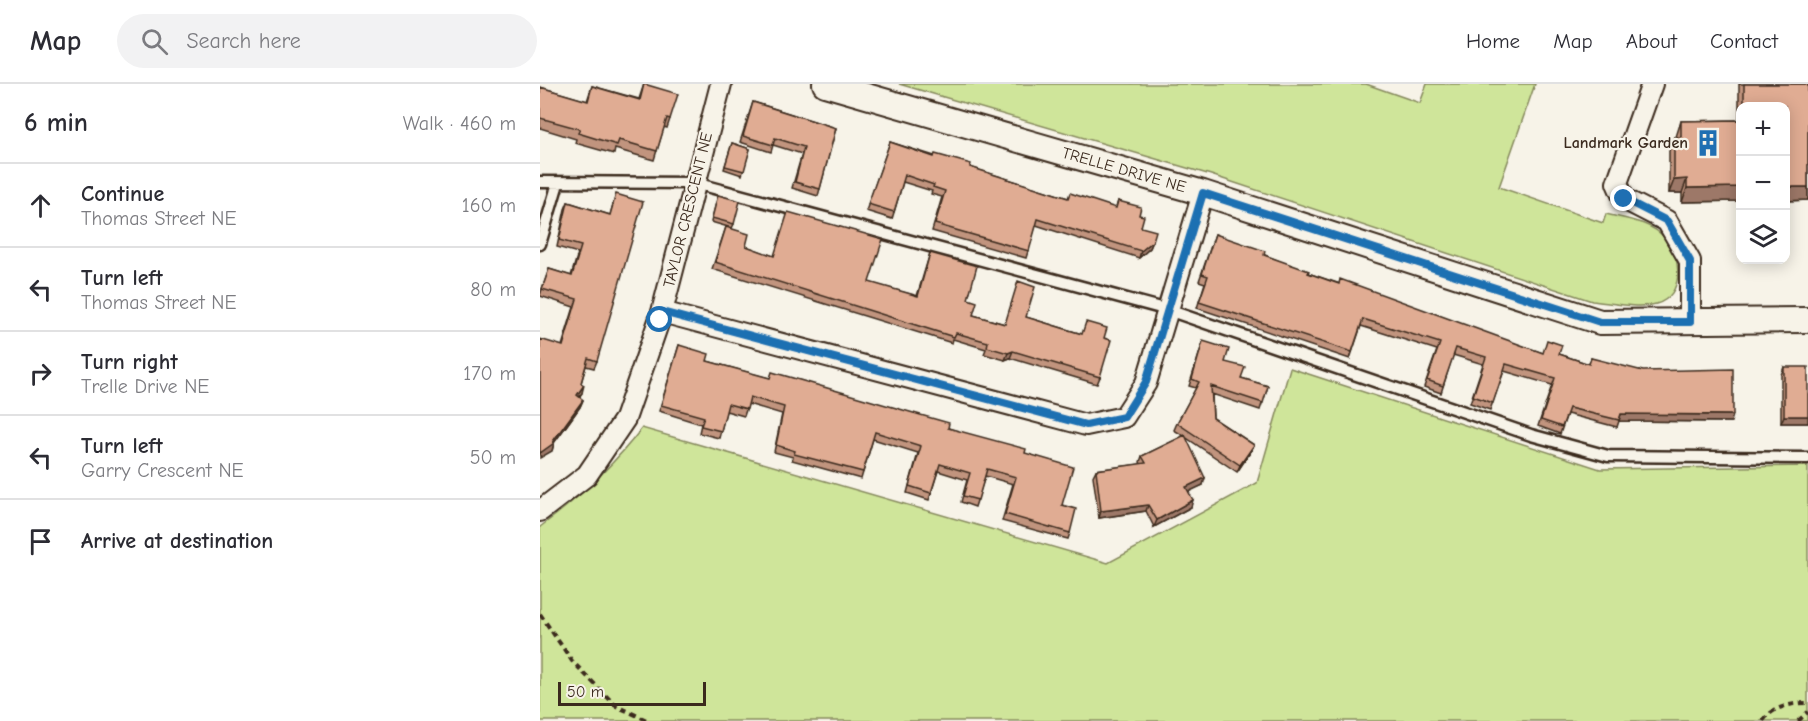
<!DOCTYPE html>
<html lang="en">
<head>
<meta charset="utf-8">
<style>
	body { margin:0; font-family:"Comic Neue",sans-serif; background:#f2f2f3; color:#2b2b33 }
	.controls { position:absolute; right:18px; top:18px; display:grid; overflow:hidden; border-radius:12px; box-shadow:0 3px 15px #0003 }
	.controls button { width:54px; height:54px; display:grid; place-items:center; padding:0; border:0; border-bottom:2px solid #e1e1e2; background:#fff; color:#2b2b33; font:30px sans-serif }
	.scale { position:absolute; left:18px; bottom:15px; width:148px; box-sizing:border-box; padding-left:6px; border:3px solid #3b2a1e; border-top:0; font-size:16px; line-height:21px; white-space:nowrap; color:#3b2a1e; -webkit-text-stroke:4px #f7f3e8; paint-order:stroke }
	.stop { position:absolute; width:18px; height:18px; margin:-14px; border:4px solid #1f6fb2; border-radius:50%; background:#fff }
	.stop.end { background:#1f6fb2; border-color:#fff; box-shadow:0 2px 6px #0008 }
	.list { margin:0; padding:0; list-style:none }
	h2 { display:flex; justify-content:space-between; align-items:center; height:78px; margin:0; padding:0 24px; font-size:26px }
	h2 small { font-size:20px; font-weight:400; color:#7c7c81 }
	.list li { display:grid; grid-template-columns:39px 1fr auto; gap:18px; align-items:center; box-sizing:border-box; height:84px; padding:0 24px; border-top:2px solid #e1e1e2 }
	.list b { display:block; font-size:22px; white-space:nowrap }
	.list p { margin:0; font-size:20px; white-space:nowrap; color:#7c7c81 }
	.list em { font-size:20px; font-style:normal; color:#7c7c81 }
	.icon { flex:none; width:33px; height:33px; fill:none; stroke:currentColor; stroke-width:2; stroke-linecap:round; stroke-linejoin:round }
	.map { position:relative; flex:none; width:1268px; height:637px; overflow:hidden }
	header { display:flex; align-items:center; gap:36px; box-sizing:border-box; height:84px; padding:0 30px; background:#fff; border-bottom:2px solid #e1e1e2 }
	header strong { font-size:28px }
	nav { display:flex; gap:33px; margin-inline-start:auto; font-size:21px }
	.search { width:420px; height:54px; background:#f2f2f3; display:flex; align-items:center; gap:15px; box-sizing:border-box; padding:0 21px; border-radius:33px; color:#7c7c81; font-size:22px }
	main { display:flex }
	aside { flex:1; background:#fff }
	.map>svg:first-child { display:block }
</style>
</head>
<body>
<header>
<strong>Map</strong>
<div class="search"><svg class="icon" aria-label="search" viewBox="0 0 24 24"><circle cx="10" cy="10" r="6"/><path d="M15 15l6 6"/></svg>Search here</div>
<nav><a>Home</a><a>Map</a><a>About</a><a>Contact</a></nav>
</header>
<main>
<aside>
<h2>6 min<small>Walk · 460 m</small></h2>
<ul class="list">
<li><svg class="icon" aria-label="ahead" viewBox="0 0 24 24"><path d="M12 20V5M6 11l6-6 6 6"/></svg><div><b>Continue</b><p>Thomas Street NE</p></div><em>160 m</em></li>
<li><svg class="icon" aria-label="left" viewBox="0 0 24 24"><path d="M17 20v-9H6M10 6l-5 5 5 5"/></svg><div><b>Turn left</b><p>Thomas Street NE</p></div><em>80 m</em></li>
<li><svg class="icon" aria-label="right" viewBox="0 0 24 24"><path d="M7 20v-9h11M14 6l5 5-5 5"/></svg><div><b>Turn right</b><p>Trelle Drive NE</p></div><em>170 m</em></li>
<li><svg class="icon" aria-label="left" viewBox="0 0 24 24"><path d="M17 20v-9H6M10 6l-5 5 5 5"/></svg><div><b>Turn left</b><p>Garry Crescent NE</p></div><em>50 m</em></li>
<li><svg class="icon" aria-label="arrive" viewBox="0 0 24 24"><path d="M6 21V4h12l-3 4 3 4H6"/></svg><div><b>Arrive at destination</b></div></li>
</ul>
</aside>
<div class="map">
<svg width="1268" height="637" viewBox="0 0 1268 637">
	<rect width="100%" height="100%" fill="#f7f3e8"/>
	<filter id="ink" filterUnits="userSpaceOnUse"><feTurbulence type="fractalNoise" baseFrequency=".0167" numOctaves="2"/><feDisplacementMap in="SourceGraphic" scale="12" xChannelSelector="R" yChannelSelector="G"/><feConvolveMatrix kernelMatrix="1 2 1 2 8 2 1 2 1" color-interpolation-filters="sRGB"/></filter>
	<g filter="url(#ink)">
		<!-- green -->
		<path fill="#cfe59a" stroke="#85885c" stroke-width="1.5" d="M359 0H826L880 19 887 0H995L959 103 1063 139 1066 130C1087 135 1111 138 1125 154 1142 172 1145 212 1116 220 1098 225 1071 219 1052 217L671 91Z
			M750 284 1060 385 1268 382V637H0V443C39 414 72 383 102 344L568 479 717 399Z"/>
		<g fill="none" stroke-linecap="round" stroke-linejoin="round">
			<defs>
				<path id="service" d="M0 98 155 99 628 226 991 351 1068 372 1268 374
					M0 160 18 99"/>
				<path id="minor" d="M1112 0 1077 99 1084 115 1127 137 1150 177V238
					M122 228 546 341 584 333 606 299 663 109
					M0 427 47 391 85 335 122 228 181 0"/>
				<path id="tertiary" d="M285 0 663 109 1060 238 1268 236"/>
			</defs>
			<!-- service casing -->
			<use href="#service" stroke="#3b2a1e" stroke-width="15"/>
			<!-- minor casing -->
			<use href="#minor" stroke="#3b2a1e" stroke-width="24"/>
			<!-- tertiary casing -->
			<use href="#tertiary" stroke="#3b2a1e" stroke-width="28"/>
			<!-- path -->
			<path stroke="#3b2a1e" stroke-width="4" stroke-dasharray="6 4.5" stroke-linecap="butt" d="M0 530 32 577 76 622 109 637
				M1223 637C1232 623 1252 619 1268 619
				M1258 637 1268 628"/>
			<!-- service -->
			<use href="#service" stroke="#f7f3e8" stroke-width="10"/>
			<!-- minor -->
			<use href="#minor" stroke="#f7f3e8" stroke-width="20"/>
			<!-- tertiary -->
			<use href="#tertiary" stroke="#f7f3e8" stroke-width="24"/>
		</g>
		<!-- wall -->
		<path fill="#c1947e" stroke="#3b2a1e" stroke-width="1.5" d="M104 0 130 35 127 44 124 43 114 76 75 65 74 70 35 59 36 55 0 44V3L47 17 52 2 99 15Z
			M1199 0H1268V116L1245 117V22H1200V117L1142 118V109H1129V67L1134 53H1136L1141 37 1199 36Z
			M213 18 296 44 278 112 252 104 262 70 233 61 231 68 200 58Z
			M350 58 528 114 576 124 578 117 599 131 601 143 613 157 610 164 599 174 496 141 486 174 392 147 402 113 391 110 392 107 363 98 352 135 326 127Z
			M192 59 210 65 202 91 184 85Z
			M76 110 57 277 54 284 46 282 41 299 42 309 39 313 43 316 40 323 14 359 12 367 22 262 34 223 0 212V211L9 185 31 192 38 169 17 163 25 125 28 118 70 131Z
			M177 115 194 140 192 144 171 138Z
			M186 143 206 162 233 172 377 212 390 169 428 215 433 231 465 240 486 233 542 250 564 254 560 293 557 300 470 274 465 276 444 270 446 265 413 255 412 259 172 185Z
			M675 150 768 189 1003 269 1019 270 1049 280 1051 274 1191 338 1079 337 1077 343 1027 330 1020 350 998 342 1012 301 964 287 950 326 930 319 943 280 913 271 901 309 884 303 897 266 821 242 810 275 657 224 665 199 659 197Z
			M139 261 167 277 408 344 485 369 522 421 530 449 528 455 462 437 473 400 445 392 435 423 421 418 427 396 398 387 389 416 367 409 378 369 333 355 321 395 252 376 253 373 234 368 242 330 208 320 204 332 186 327 179 354 159 349 161 340 119 327Z
			M661 264 685 278 701 294 728 302 720 326 672 310 673 334 714 361 711 367 697 388 645 353 663 401 648 407 651 423 614 443 606 427 559 434 553 392 556 386 601 380 600 378 602 372 644 352 634 346 637 339 656 304 649 302Z
			M1244 283 1268 339H1241V291Z"/>
		<!-- shaded-wall -->
		<path fill="#9d7867" stroke="#3b2a1e" stroke-width="1.5" d="M1147 95 1142 109H1129L1134 96Z
			M1200 103V117L1142 118 1147 104Z
			M1245 103H1268V116L1245 117Z
			M613 157 610 164 599 174 601 167Z
			M473 267 470 274 465 276 468 269Z
			M44 301 42 309 34 319 37 311Z
			M43 316 40 323 13 360 14 359 12 367 0 374V369L13 357Z
			M1081 330 1193 331 1191 338 1079 337Z
			M1244 332H1268V339H1241Z
			M714 361 711 367 697 388 700 381Z
			M665 394 663 401 644 410 646 403Z
			M653 416 651 423 614 443 617 436Z
			M608 421 606 427 559 434 561 427Z"/>
		<!-- building -->
		<path fill="#e0ac93" stroke="#3b2a1e" stroke-width="1.5" d="M104 0 138 10 130 35 127 34 117 67 79 56 77 61 38 49 40 45 0 34V3L48 17 52 2 100 16Z
			M1204 0H1268V103H1245V22H1204Z
			M213 18 296 44 280 105 255 98 264 63 235 54 233 61 203 52Z
			M1200 36V103L1147 104V95L1134 96V53H1141V37Z
			M350 58 394 73 395 70 431 80 430 83 528 114 530 109 576 124 578 117 601 123 599 131 604 132 601 143 616 147 613 157 601 167 498 135 489 167 395 140 405 107 393 103 394 101 365 91 354 128 328 120Z
			M192 59 210 65 204 87 185 82Z
			M76 110 103 118 57 277 48 274 41 299 44 301 37 311 43 316 13 357 14 359 0 369V255L23 262 37 215 2 205 9 185 32 192 41 162 19 156 28 118 70 131Z
			M178 111 200 117 194 140 172 134Z
			M248 128 343 155 329 198 378 212 390 169 437 182 428 215 437 218 433 231 465 240 478 197 495 203 486 233 542 250 546 238 567 244 564 254 571 256 560 293 473 267 468 269 447 263 448 258 416 249 414 253 175 178 186 143 209 150 206 162 234 172Z
			M675 150 725 167 724 171 769 187 768 189 799 200 800 195 1003 269 1007 256 1022 261 1019 270 1049 280 1051 274 1103 287 1193 285V331L1081 330 1079 336 1029 324 1022 343 1001 336 1015 294 966 280 953 319 933 312 946 273 916 264 903 302 887 296 900 259 823 235 812 268 659 218 668 192 662 190Z
			M663 257 689 265 685 278 705 283 701 294 728 302 723 319 671 302 673 334 714 361 700 381 637 339 659 298 652 295Z
			M139 261 169 270 167 277 230 294 232 288 370 328 409 339 408 344 486 365 485 369 533 383 522 421 536 425 530 449 465 430 476 393 447 385 438 416 423 412 430 389 400 380 391 409 369 402 381 362 335 348 323 388 254 370 255 367 236 361 244 323 210 313 207 325 188 320 181 347 161 342 164 333 121 321Z
			M1244 283H1268V332H1244Z
			M645 351 665 394 646 403 653 416 617 436 608 421 561 427 556 386 606 379 602 372Z"/>
	</g>
	<g fill="none" stroke-linecap="round" stroke-linejoin="round" filter="url(#ink)">
		<!-- route -->
		<path stroke="#1f6fb2" stroke-width="8" d="M120 236 122 228 546 341 584 333 606 298 663 109 1060 238H1150V177L1127 137 1084 115"/>
	</g>
	<!-- icons -->
	<defs>
		<symbol id="building-bare" viewBox="-9 -9 18 18"><path d="M-4-6H4V6H1V3H-1V6H-4ZM-2.5-4.3h1.7v1.8h-1.7ZM.8-4.3h1.7v1.8H.8ZM-2.5-1h1.7V.8h-1.7ZM.8-1h1.7V.8H.8Z" fill="#1f6fb2" stroke="#f7f3e8" stroke-width="2.5" paint-order="stroke"/></symbol>
	</defs>
	<g fill-rule="evenodd">
		<use href="#building-bare" x="1149" y="40" width="38" height="38"/>
	</g>
	<g text-anchor="middle" dominant-baseline="central" stroke-width="4.5" stroke-linejoin="round" paint-order="stroke">
		<!-- poi labels -->
		<g font-size="16" font-weight="bold" fill="#3b2a1e" stroke="#f7f3e8" text-anchor="end">
			<text x="1148" y="59">Landmark Garden</text>
		</g>
		<!-- street labels -->
		<g font-size="16" fill="#3b2a1e" stroke="#f7f3e8">
			<text transform="translate(584 86) rotate(16)">TRELLE DRIVE NE</text>
			<text transform="translate(148 126) rotate(-76)">TAYLOR CRESCENT NE</text>
		</g>
	</g>
</svg>
<div class="controls">
<button>+</button>
<button>−</button>
<button><svg class="icon" aria-label="layers" viewBox="0 0 24 24"><path d="M12 4l9 5-9 5-9-5zM3 14l9 5 9-5"/></svg></button>
</div>
<div class="scale">50 m</div>
<div class="stop" style="left:120px;top:236px"></div>
<div class="stop end" style="left:1084px;top:115px"></div>
</div>
</main>
</body>
</html>
